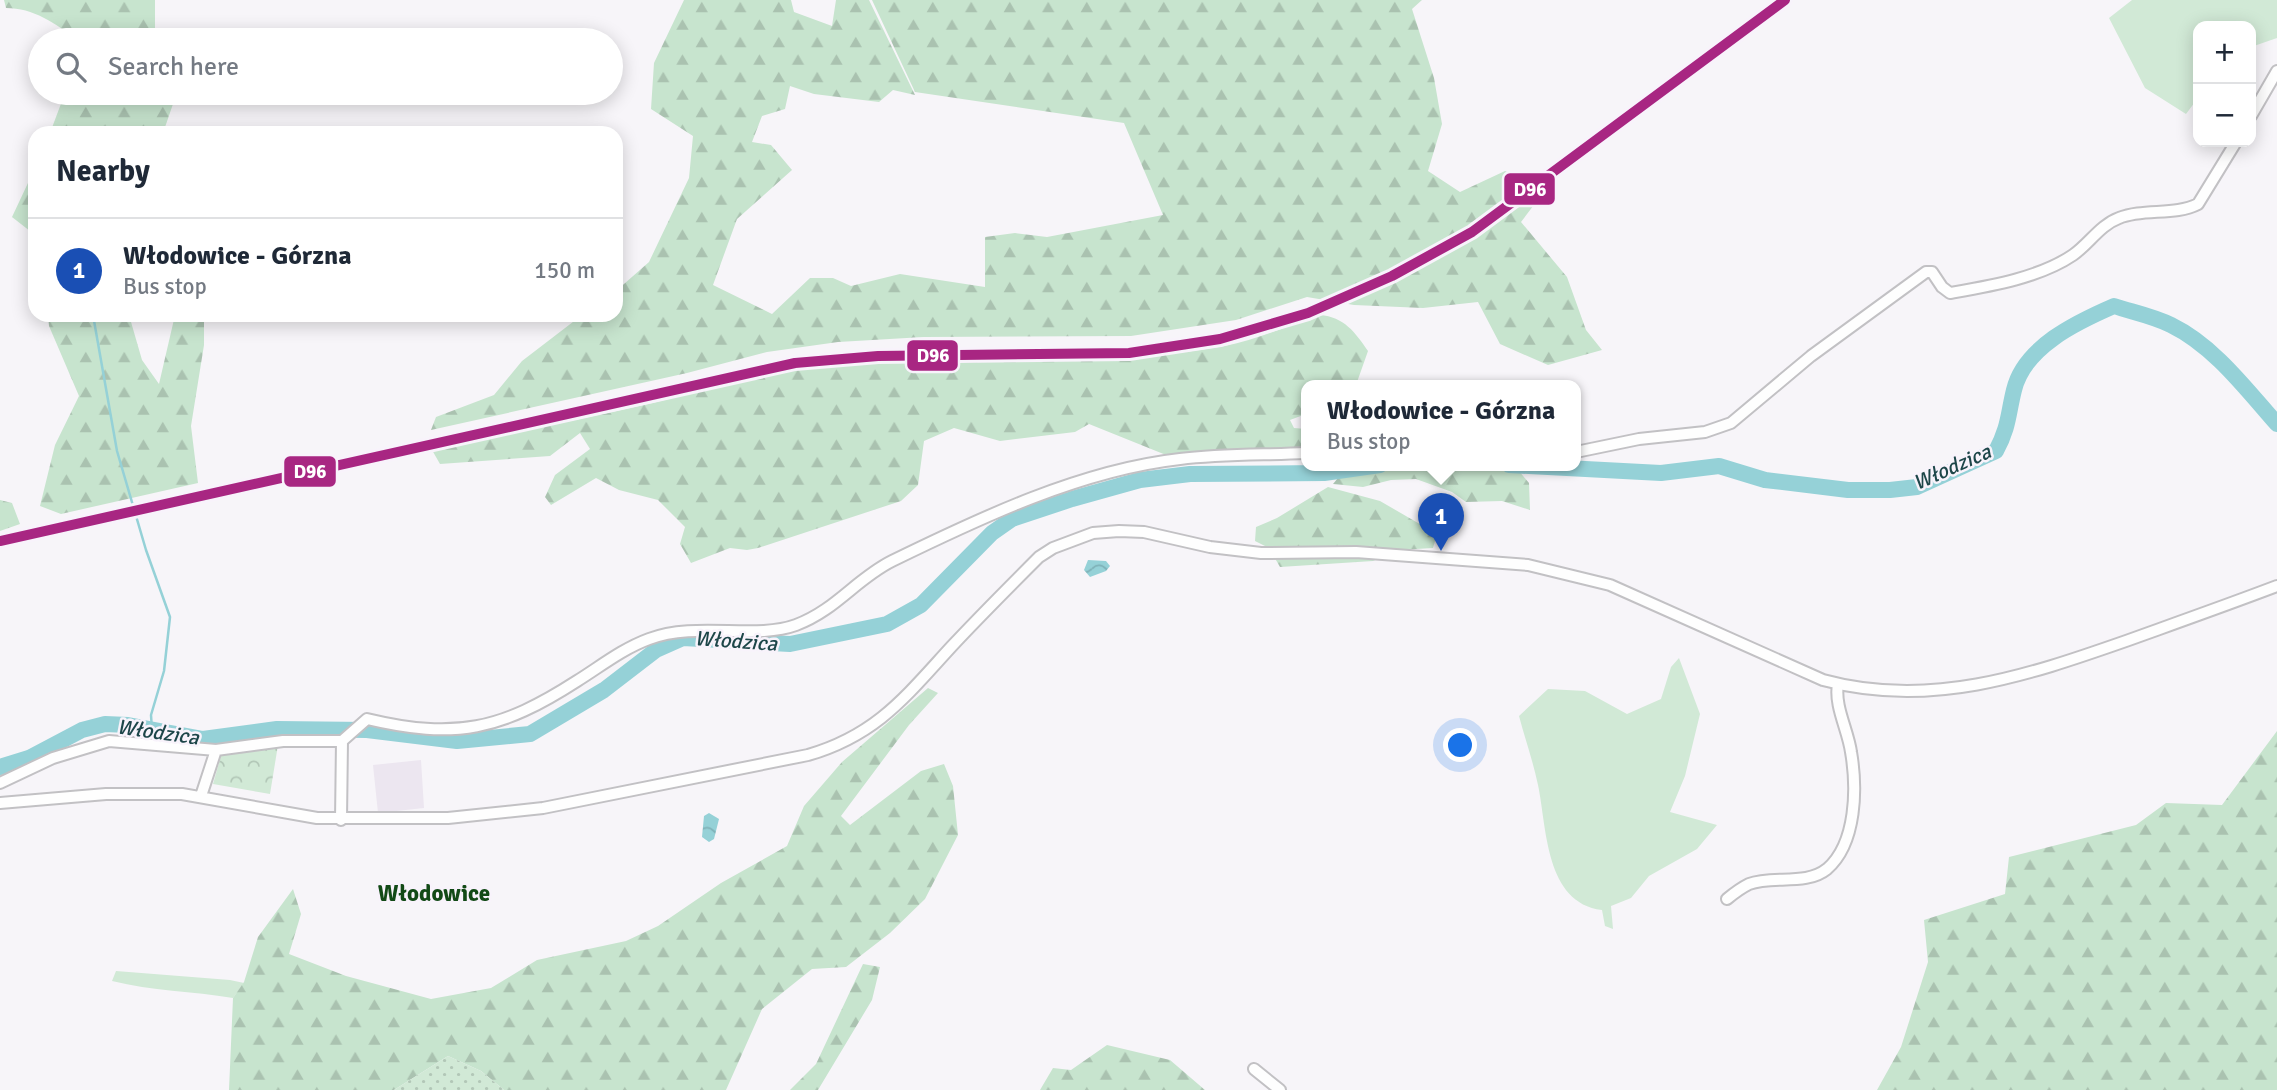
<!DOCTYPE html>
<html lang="en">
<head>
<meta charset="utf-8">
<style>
	body { margin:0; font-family:Signika,sans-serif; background:#f6f6f7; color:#1f2937 }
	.controls { position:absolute; right:21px; top:21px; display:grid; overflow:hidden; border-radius:14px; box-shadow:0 4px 18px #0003 }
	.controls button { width:63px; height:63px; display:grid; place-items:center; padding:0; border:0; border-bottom:2px solid #e0e1e3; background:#fff; color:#1f2937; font:35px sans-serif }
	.you { position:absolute; left:1461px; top:746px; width:24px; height:24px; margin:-18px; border:5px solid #fff; border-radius:50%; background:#1a73e8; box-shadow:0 0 0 10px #1a73e833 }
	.badge { display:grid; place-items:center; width:46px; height:46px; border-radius:50%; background:#b45309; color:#fff; font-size:23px; font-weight:700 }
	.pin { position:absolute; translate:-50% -58px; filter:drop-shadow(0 2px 4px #0008) }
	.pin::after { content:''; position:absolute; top:37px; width:24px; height:21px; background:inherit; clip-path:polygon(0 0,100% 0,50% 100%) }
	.popup { position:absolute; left:1301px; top:380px; width:280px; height:91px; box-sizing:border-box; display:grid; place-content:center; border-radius:14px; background:#fff; filter:drop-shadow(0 2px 5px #0005); font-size:23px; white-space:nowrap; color:#747a83 }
	.popup b { font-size:26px; color:#1f2937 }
	.popup::after { content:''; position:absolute; left:50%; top:100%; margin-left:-14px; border:14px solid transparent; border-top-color:#fff }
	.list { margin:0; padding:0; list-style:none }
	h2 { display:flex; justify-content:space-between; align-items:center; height:91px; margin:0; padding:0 28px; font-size:30px }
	h2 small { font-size:23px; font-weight:400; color:#747a83 }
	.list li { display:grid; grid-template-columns:46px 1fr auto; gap:21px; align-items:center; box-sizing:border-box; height:105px; padding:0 28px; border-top:2px solid #e0e1e3 }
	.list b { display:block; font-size:26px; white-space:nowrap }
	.list p { margin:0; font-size:23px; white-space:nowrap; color:#747a83 }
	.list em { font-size:23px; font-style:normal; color:#747a83 }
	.icon { flex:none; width:38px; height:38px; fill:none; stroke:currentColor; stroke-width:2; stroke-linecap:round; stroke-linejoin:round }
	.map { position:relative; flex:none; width:2277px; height:1090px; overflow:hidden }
	.search { position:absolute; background:#fff; box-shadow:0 4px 18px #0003; left:28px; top:28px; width:595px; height:77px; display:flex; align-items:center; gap:18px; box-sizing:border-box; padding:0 24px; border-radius:38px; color:#747a83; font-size:26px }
	.panel { position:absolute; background:#fff; box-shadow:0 4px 18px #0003; left:28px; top:126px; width:595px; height:196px; border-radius:21px }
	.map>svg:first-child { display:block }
</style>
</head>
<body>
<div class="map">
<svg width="2277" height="1090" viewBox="0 0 2277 1090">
	<defs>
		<pattern id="forest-firs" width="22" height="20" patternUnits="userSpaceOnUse" patternTransform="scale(1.75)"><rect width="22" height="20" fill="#c7e4ce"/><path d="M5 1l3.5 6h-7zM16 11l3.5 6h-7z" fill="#aac2b0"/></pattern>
		<pattern id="park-crowns" width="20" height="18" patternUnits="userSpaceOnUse" patternTransform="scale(1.75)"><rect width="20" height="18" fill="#d1e9d6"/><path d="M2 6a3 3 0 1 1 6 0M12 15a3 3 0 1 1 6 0" fill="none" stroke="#b2c7b7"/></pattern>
		<pattern id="garden-dots" width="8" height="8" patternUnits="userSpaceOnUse" patternTransform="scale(1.75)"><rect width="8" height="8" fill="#d1e9d6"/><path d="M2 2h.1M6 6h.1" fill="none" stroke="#b2c7b7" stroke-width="1.8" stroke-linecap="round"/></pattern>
		<pattern id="water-waves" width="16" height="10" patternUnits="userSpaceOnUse" patternTransform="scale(1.75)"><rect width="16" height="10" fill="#95d1d7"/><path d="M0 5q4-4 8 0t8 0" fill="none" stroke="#7fb2b8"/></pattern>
	</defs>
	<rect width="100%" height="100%" fill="#f7f5f9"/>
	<!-- built -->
	<path fill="#ece6f0" d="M421 760 424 808 378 813 373 765Z"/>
	<!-- grass -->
	<path fill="#d1e9d6" d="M2132 0H2277V38L2251 47V26H2198V98L2186 114 2145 88 2109 18Z
		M1679 658 1700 714 1685 776 1670 812 1717 825 1697 849 1649 876 1631 898 1611 906 1613 929 1605 926 1602 910C1545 903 1547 828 1538 785 1533 761 1525 739 1519 716L1548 689 1585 691 1627 714 1661 699 1671 667Z
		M116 971 230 980 244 983 233 998C192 991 152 991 112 981Z"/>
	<!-- forest -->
	<path fill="url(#forest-firs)" d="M4 0H155V40H76C56 23 33 8 6 8Z
		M684 0H791L794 12 832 26 836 0H869L915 95 893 90 879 102 814 94 790 86 785 109 762 116 752 142 771 145 792 170 737 219 713 285 772 314 810 278H833L851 286 900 274 985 287V237L1015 233 1047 237 1163 215 1124 123 915 92 872 0H1422L1412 9 1434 78 1442 124 1428 171 1460 192 1505 171 1521 177 1543 193 1521 222 1567 277 1586 330 1602 350 1548 365 1500 344 1478 302 1423 308 1354 305 1307 297 1236 320 1131 336 924 337 838 342 767 352 687 373 431 430 436 417 494 395 522 361 582 315H616V291L649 262 689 178 693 136 651 109 654 63Z
		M65 93H170L173 104 163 133H50Z
		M35 168V235L12 217Z
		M48 315H129L142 360 159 384 175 315H204V345L191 426 198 483 61 514 40 506 55 445 79 396 49 326Z
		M1320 315C1344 317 1355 332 1368 351L1356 385H1306V414L1290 420 1294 428 1306 429V448L1171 457 1089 424 1075 432 1000 441 954 428 924 441 918 485 901 501 758 548 747 550 730 548 691 563 680 544 685 527 658 500 619 490 596 478 551 505 545 497 555 475 590 449 580 433 550 456 440 464 432 450C501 434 570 422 639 406 702 392 764 370 829 364 961 351 1094 370 1225 346 1257 340 1289 325 1320 315Z
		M1409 465H1514L1529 483 1530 510 1502 501 1466 502 1452 492 1416 479 1391 480 1363 487 1333 484 1338 478Z
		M1328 487 1380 501 1437 534 1433 548 1399 550 1373 561 1280 567 1269 548 1255 541 1256 527 1277 518Z
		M0 500 12 503 20 524 0 531Z
		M928 688 938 693 909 725 841 816 850 825 921 771 944 764 953 786 958 835 925 899 890 933 846 967 812 969 762 1009 726 1090H504L481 1071 448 1056 394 1090H229L233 998 244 982 258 937 293 889 301 914 289 954 346 976 431 999 491 988 537 960 626 941 658 926 721 883 787 846 804 806 842 762Z
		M2277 731V1090H1877L1901 1047 1928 962 1924 920 2005 894 2009 857 2136 825 2166 803 2222 805Z
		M863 964 880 967 872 1000 818 1090H790L816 1064Z
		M1107 1045 1170 1060 1205 1090H1040L1053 1068 1071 1070Z"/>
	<!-- park -->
	<path fill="url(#park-crowns)" d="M278 745 270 794 213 784 221 756 227 751Z"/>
	<!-- garden -->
	<path fill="url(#garden-dots)" d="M448 1056 481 1071 504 1090H394Z"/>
	<!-- water -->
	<path fill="url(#water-waves)" d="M1088 560 1106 561 1110 566 1106 571 1090 577 1084 570Z
		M709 813 719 819 714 839 709 842 702 837 704 816Z"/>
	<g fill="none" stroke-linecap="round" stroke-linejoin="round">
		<!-- stream -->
		<path stroke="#95d1d7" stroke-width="2.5" d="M93 315 117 451 146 550 170 617 164 671 151 715 152 730"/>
		<!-- river -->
		<path stroke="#95d1d7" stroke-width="16" d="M1509 465 1661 473 1719 466 1765 480 1848 490H1890L1917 487 1996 451C2009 427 2008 414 2014 390 2024 347 2077 322 2114 306 2132 312 2153 316 2171 325 2214 346 2246 389 2277 424
			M0 767 29 758 82 730 105 724 128 725 203 739 277 729 367 730 457 741 530 734 604 690 656 650 683 638 790 644 887 624 921 605 992 533 1012 519 1072 499 1140 480 1190 474 1324 473 1380 465"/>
		<defs>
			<path id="minor" d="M2251 116 2277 71
				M1576 452 1639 439 1705 432 1731 423 1811 356 1926 272H1932L1942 287 1950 293C1990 286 2039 278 2073 255 2089 244 2100 225 2119 218 2144 208 2175 216 2198 204L2236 142
				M0 783 53 758 109 741 216 750 283 741H342
				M201 796 216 750
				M0 803 106 794H182L317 818H448L543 808 808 755C877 735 906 696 952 646 980 616 1010 586 1039 557L1053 548 1093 533 1119 531 1144 532 1210 547 1261 553 1356 552 1528 565 1610 585 1823 680C1929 709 2026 676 2126 641 2176 623 2227 605 2277 586
				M341 820 342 741 367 719C455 740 501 730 577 681 601 666 622 649 649 639 696 621 755 640 796 625 836 610 856 579 892 561 980 518 1081 470 1180 459 1221 454 1264 455 1306 453
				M1727 899C1733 894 1741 888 1749 884 1773 875 1806 886 1827 869 1857 843 1857 787 1851 752 1848 730 1834 706 1838 684
				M1254 1069 1280 1090"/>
		</defs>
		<!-- minor casing -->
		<use href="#minor" stroke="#c2c1c4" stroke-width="14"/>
		<!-- minor -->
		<use href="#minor" stroke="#fefefe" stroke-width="10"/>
		<!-- rail -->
		<path stroke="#b8b7b8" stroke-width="2.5" d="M0 536 794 359C905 344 1016 355 1128 349 1250 341 1365 291 1469 229L1778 0"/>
		<defs>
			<path id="rail-1" d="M0 541 795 363 878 356 1129 353 1220 339 1308 313 1392 276 1472 232 1785 0"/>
		</defs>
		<!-- rail-1 casing -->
		<use href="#rail-1" stroke="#f8f3fb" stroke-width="16"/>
		<!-- rail-1 -->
		<use href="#rail-1" stroke="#a82682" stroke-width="10"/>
	</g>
	<g text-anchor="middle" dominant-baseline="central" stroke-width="5" stroke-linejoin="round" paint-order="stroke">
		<!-- water labels -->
		<g font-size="21" font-style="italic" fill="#1d4649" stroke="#f8f3fb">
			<text transform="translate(1952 467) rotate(-24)">Włodzica</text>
			<text transform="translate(736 641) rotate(4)">Włodzica</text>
			<text transform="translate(158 732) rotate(8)">Włodzica</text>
		</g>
		<!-- quarter labels -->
		<g font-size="23" font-weight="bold" fill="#124a16" stroke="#f8f3fb">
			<text x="434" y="893">Włodowice</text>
		</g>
	</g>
	<g stroke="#f8f3fb" stroke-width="2.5">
		<rect x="1503" y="172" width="53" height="34" rx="7" fill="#a82682"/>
		<rect x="906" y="339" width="53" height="33" rx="7" fill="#a82682"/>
		<rect x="283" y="455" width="54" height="33" rx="7" fill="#a82682"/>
	</g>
	<g font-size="19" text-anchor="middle" font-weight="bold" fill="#fff">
		<text x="1530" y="196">D96</text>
		<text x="933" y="362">D96</text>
		<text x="310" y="478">D96</text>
	</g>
</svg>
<div class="controls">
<button>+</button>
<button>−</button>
</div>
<div class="you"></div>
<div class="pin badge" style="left:1441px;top:551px;background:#1a4fb4">1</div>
<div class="popup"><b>Włodowice - Górzna</b>Bus stop</div>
<div class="search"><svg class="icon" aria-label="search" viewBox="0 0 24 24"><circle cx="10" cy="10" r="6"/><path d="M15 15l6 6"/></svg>Search here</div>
<section class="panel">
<h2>Nearby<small></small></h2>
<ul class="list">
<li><span class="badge" style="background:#1a4fb4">1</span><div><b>Włodowice - Górzna</b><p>Bus stop</p></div><em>150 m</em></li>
</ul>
</section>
</div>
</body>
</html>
